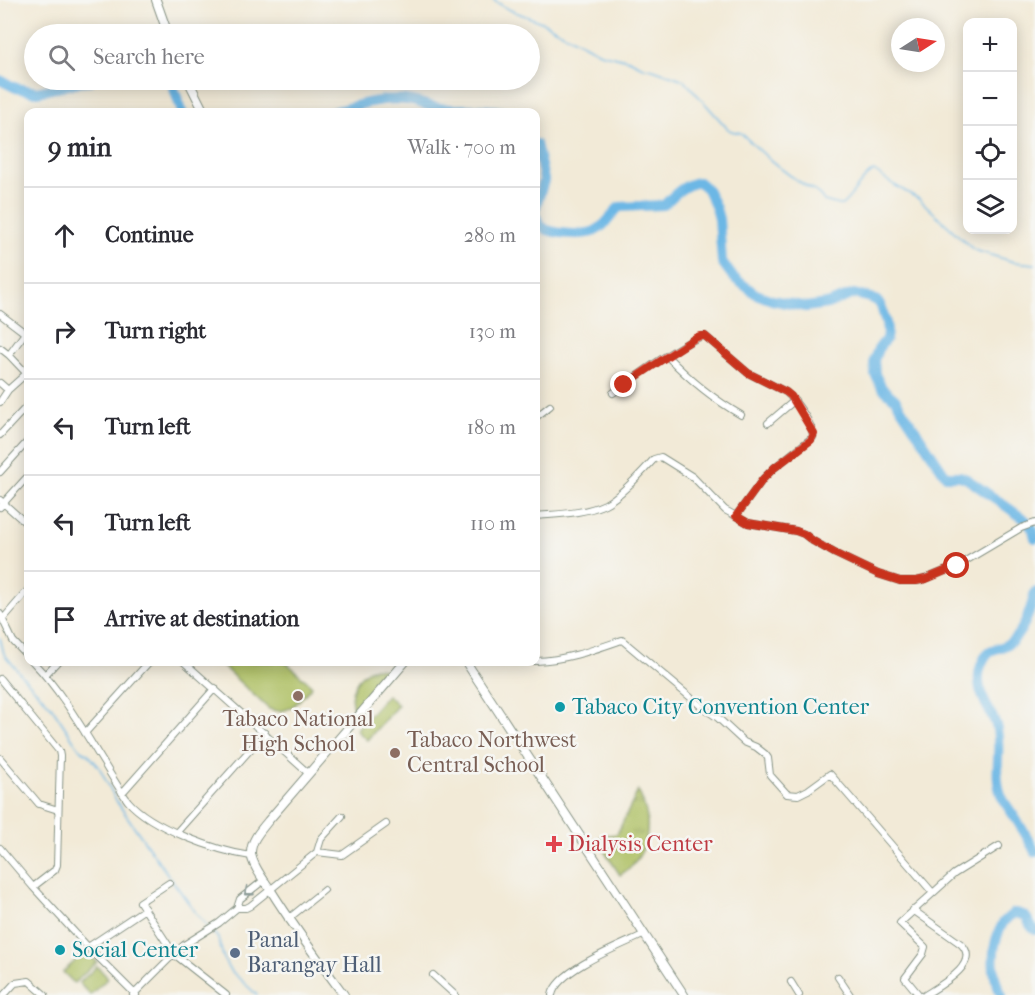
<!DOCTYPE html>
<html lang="en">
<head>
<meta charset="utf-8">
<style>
	body { margin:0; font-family:"IM FELL French Canon",serif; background:#f2f2f3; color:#2b2b33 }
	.controls { position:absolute; right:18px; top:18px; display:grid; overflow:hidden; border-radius:12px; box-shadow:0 3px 15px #0003 }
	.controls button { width:54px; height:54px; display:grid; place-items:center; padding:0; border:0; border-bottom:2px solid #e1e1e2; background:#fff; color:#2b2b33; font:30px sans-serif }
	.compass { position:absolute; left:891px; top:18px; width:54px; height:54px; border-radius:50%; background:#fff; box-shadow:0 3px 15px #0003; rotate:78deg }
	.stop { position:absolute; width:18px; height:18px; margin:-14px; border:4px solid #c8321e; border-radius:50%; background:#fff }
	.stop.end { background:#c8321e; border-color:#fff; box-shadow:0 2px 6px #0008 }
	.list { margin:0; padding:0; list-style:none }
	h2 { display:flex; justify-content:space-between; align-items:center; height:78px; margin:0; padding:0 24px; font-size:26px }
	h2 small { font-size:20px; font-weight:400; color:#7c7c81 }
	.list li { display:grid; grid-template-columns:39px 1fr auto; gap:18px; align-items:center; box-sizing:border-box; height:96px; padding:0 24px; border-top:2px solid #e1e1e2 }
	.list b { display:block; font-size:22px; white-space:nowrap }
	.list em { font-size:20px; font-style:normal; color:#7c7c81 }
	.icon { flex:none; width:33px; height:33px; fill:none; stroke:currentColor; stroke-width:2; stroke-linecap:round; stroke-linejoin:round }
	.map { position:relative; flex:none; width:1035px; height:995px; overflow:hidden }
	.search { position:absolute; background:#fff; box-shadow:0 3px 15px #0003; left:24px; top:24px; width:516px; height:66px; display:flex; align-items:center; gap:15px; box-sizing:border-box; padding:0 21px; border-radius:33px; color:#7c7c81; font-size:22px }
	.panel { position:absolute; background:#fff; box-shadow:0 3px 15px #0003; left:24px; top:108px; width:516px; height:558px; border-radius:12px }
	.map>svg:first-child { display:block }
</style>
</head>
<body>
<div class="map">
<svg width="1035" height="995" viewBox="0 0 1035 995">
	<defs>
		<pattern id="park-tufts" width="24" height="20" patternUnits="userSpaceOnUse" patternTransform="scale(1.5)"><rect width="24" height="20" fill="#adbf62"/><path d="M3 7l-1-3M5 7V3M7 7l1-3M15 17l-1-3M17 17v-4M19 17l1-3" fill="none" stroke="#8c9c52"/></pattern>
	</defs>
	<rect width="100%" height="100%" fill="#f6f6f2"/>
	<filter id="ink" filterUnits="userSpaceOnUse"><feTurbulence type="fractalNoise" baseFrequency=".0167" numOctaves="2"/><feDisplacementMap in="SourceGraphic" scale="12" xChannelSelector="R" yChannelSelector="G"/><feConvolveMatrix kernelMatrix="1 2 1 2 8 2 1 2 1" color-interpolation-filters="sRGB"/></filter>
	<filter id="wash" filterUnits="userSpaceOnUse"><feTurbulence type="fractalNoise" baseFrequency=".008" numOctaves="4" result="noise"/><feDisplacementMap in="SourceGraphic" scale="24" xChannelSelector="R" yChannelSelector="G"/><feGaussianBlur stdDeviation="1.35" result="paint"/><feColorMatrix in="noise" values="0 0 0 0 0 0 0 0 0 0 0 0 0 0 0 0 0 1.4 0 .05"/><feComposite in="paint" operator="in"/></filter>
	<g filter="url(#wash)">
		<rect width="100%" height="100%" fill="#f2ead7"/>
		<!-- grass -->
		<path fill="#adbf62" stroke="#667e4b" stroke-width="1.5" d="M218 662H286L312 686C300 699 290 717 269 709Z
			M373 668H379L388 671 354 710C346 693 357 675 373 668Z
			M387 695 398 705 367 740 356 730Z
			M86 951 97 962 74 983 63 972Z
			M97 966 108 978 90 995 79 983Z"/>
		<!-- park -->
		<path fill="url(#park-tufts)" stroke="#667e4b" stroke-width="1.5" d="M638 791C654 821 650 856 620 875L597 840 602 836 617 834Z"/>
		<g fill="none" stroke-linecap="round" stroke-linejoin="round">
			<!-- stream -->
			<path stroke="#6cb7e5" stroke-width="1.5" d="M493 0 510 10 544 23 600 53 629 60 643 67 653 69 684 80 727 128 731 131 741 133C762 153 781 171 806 186 813 190 820 193 824 201L839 205H842C852 197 864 175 874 171L894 185 919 199 974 250 1014 262 1035 264
				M0 638 4 654 24 678 51 706 74 741 81 750 88 754 99 767 117 802 156 858 196 913 208 927
				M211 930 218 938 223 956 228 968 257 995"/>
			<!-- river -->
			<path stroke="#6cb7e5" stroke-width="10" d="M0 80 16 88 37 92 91 80
				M171 80 182 112
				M333 112C357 105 382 97 407 100 418 101 428 107 439 108 460 111 483 107 504 112
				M536 144 541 166 544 180 536 207
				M536 216C537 221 542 227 547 230 559 234 584 236 595 231 607 225 611 215 619 207L664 205C674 195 684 184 699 182L707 189 716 208 719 219 722 262 733 277 756 294 772 300 806 307 827 304 854 294 871 298 877 301 881 306 886 323 887 331 886 339 878 349 874 360 875 374 882 388 895 399 946 476H960L967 479 1027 521 1033 530 1035 538
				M1035 592C1031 609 1022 639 1004 646 993 651 989 648 983 661 974 679 981 696 990 712 992 716 995 721 996 725 1003 749 992 774 1002 797 1006 806 1014 815 1019 824 1025 833 1030 842 1035 852
				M1002 995C990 975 991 944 1003 923 1006 919 1010 916 1014 913 1033 915 1024 922 1035 930"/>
		</g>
	</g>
	<g filter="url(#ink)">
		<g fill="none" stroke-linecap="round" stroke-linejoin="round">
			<defs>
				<path id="minor" d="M0 314 25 333 9 355
					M0 348 9 355 28 375
					M667 356C689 379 713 399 741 415
					M0 383 8 390
					M613 393C629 382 690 336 705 336L748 373 786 392C795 400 814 425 813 437L774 468 763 479 736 516
					M0 402 8 390 27 373
					M536 417 550 406
					M768 423 795 400
					M0 435 28 405
					M0 472 28 441
					M0 500 28 525
					M0 507 28 476
					M536 516C558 514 584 514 605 504 621 496 642 472 654 459L661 457 693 477 725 510 736 516 748 523 796 531 804 534 813 541 836 554 878 574 900 581H917L925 579 957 566 1021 528 1035 523
					M0 614 13 641 28 657
					M3 619 28 590
					M536 661C566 660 593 650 622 640L702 707 718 718 744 742 756 747 765 754 768 758 770 775 787 794 798 795 808 790 830 774 933 893
					M33 662C61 691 82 728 103 762 111 775 119 789 128 801 151 828 217 851 251 856
					M184 662 308 773
					M45 675 57 662
					M0 679 59 751 60 756 57 865 55 870 33 887
					M85 733 149 662
					M0 758 39 804 58 810
					M122 793 215 688
					M176 833 265 733
					M0 848 33 887 88 947 136 995
					M317 852 342 855 386 824
					M169 883 140 902 174 954 226 995
					M237 908H246L250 906 317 852 321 839 342 816
					M913 910 961 944C982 964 939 986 925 995
					M288 919 324 890
					M88 947 145 909
					M433 975 455 995
					M838 977 850 995
					M791 982 799 995
					M4 995 15 983 29 981 45 995
					M133 995 174 954 184 945 219 923 237 908 240 899 264 880
					M552 995C557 970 622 945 645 934
					M919 995 905 978 923 954 925 947 900 923 954 874 999 846"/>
				<path id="major" d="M156 0 168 34
					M188 80 204 112
					M466 662 684 995
					M344 995C318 960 293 926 270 889 263 879 252 865 251 853 251 840 261 830 268 821L405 662"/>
			</defs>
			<!-- minor casing -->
			<use href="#minor" stroke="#889486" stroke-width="8"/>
			<!-- major casing -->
			<use href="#major" stroke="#889486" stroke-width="10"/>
			<!-- minor -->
			<use href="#minor" stroke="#fff" stroke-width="6"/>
			<!-- major -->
			<use href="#major" stroke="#fff" stroke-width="8"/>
		</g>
		<!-- one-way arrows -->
		<defs><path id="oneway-chevron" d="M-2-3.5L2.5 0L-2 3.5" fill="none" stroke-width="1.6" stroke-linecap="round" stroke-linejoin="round" transform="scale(1.5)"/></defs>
		<use stroke="#8f9e9a" href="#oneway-chevron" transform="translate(248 892) rotate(142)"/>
	</g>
	<g fill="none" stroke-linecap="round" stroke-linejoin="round" filter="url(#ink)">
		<!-- route -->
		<path stroke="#c8321e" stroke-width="8" d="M624 385 695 338 700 336H705L748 373 786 392 791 396 814 434 811 440 774 468 763 479 736 516 748 523 796 531 804 534 813 541 836 554 878 574 900 581H916L926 579 957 566"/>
	</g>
	<!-- markers -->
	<g fill="#8d6e63" stroke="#f6f6f2" stroke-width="2">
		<circle cx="298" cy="696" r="6"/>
		<circle cx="395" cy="753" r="6"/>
	</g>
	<g fill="#0f9aa8" stroke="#f6f6f2" stroke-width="2">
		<circle cx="560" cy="707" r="6"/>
		<circle cx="60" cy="950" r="6"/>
	</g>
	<path fill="#e0444e" stroke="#f6f6f2" stroke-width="2" d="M551 835h6v6h6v6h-6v6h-6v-6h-6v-6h6z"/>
	<circle fill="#5c6f8a" stroke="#f6f6f2" stroke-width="2" cx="235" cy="953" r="6"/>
	<g text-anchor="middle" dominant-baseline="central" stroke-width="5" stroke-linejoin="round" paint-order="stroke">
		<!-- culture labels -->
		<g font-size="22" fill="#0d838f" stroke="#f6f6f2" text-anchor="start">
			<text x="572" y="707">Tabaco City Convention Center</text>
			<text x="72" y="950">Social Center</text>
		</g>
		<!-- education labels -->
		<g font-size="22" fill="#785e54" stroke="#f6f6f2">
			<text x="298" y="719">Tabaco National<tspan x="298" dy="25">High School</tspan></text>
			<text x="407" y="740" text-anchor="start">Tabaco Northwest<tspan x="407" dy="25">Central School</tspan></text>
		</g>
		<!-- health labels -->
		<g font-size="22" fill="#be3a42" stroke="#f6f6f2" text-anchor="start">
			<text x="568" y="844">Dialysis Center</text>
		</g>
		<!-- service labels -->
		<g font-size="22" fill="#4e5e75" stroke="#f6f6f2" text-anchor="start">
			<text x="247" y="940">Panal<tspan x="247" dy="25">Barangay Hall</tspan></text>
		</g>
	</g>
</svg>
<div class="controls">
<button>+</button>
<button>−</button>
<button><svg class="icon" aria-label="locate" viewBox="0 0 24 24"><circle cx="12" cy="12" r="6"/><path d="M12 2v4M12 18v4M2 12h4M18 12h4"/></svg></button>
<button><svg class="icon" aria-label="layers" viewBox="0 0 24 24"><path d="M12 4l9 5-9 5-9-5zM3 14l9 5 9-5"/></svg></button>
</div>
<svg class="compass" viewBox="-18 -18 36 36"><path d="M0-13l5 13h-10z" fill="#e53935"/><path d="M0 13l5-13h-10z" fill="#7c7c81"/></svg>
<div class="stop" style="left:957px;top:566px"></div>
<div class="stop end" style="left:624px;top:385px"></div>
<div class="search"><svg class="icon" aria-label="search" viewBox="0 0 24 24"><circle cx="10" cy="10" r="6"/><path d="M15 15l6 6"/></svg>Search here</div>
<section class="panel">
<h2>9 min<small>Walk · 700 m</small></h2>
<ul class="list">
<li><svg class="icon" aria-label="ahead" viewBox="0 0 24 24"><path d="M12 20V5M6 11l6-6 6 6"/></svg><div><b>Continue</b></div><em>280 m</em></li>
<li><svg class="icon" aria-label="right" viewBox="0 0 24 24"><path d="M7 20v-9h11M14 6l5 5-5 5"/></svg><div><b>Turn right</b></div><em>130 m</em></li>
<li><svg class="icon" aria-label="left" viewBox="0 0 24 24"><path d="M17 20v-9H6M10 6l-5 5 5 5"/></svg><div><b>Turn left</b></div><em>180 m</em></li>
<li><svg class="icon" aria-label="left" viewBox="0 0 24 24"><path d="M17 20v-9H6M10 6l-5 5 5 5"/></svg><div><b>Turn left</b></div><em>110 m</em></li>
<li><svg class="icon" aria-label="arrive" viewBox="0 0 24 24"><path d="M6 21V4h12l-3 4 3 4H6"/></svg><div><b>Arrive at destination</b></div></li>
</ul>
</section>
</div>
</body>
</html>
